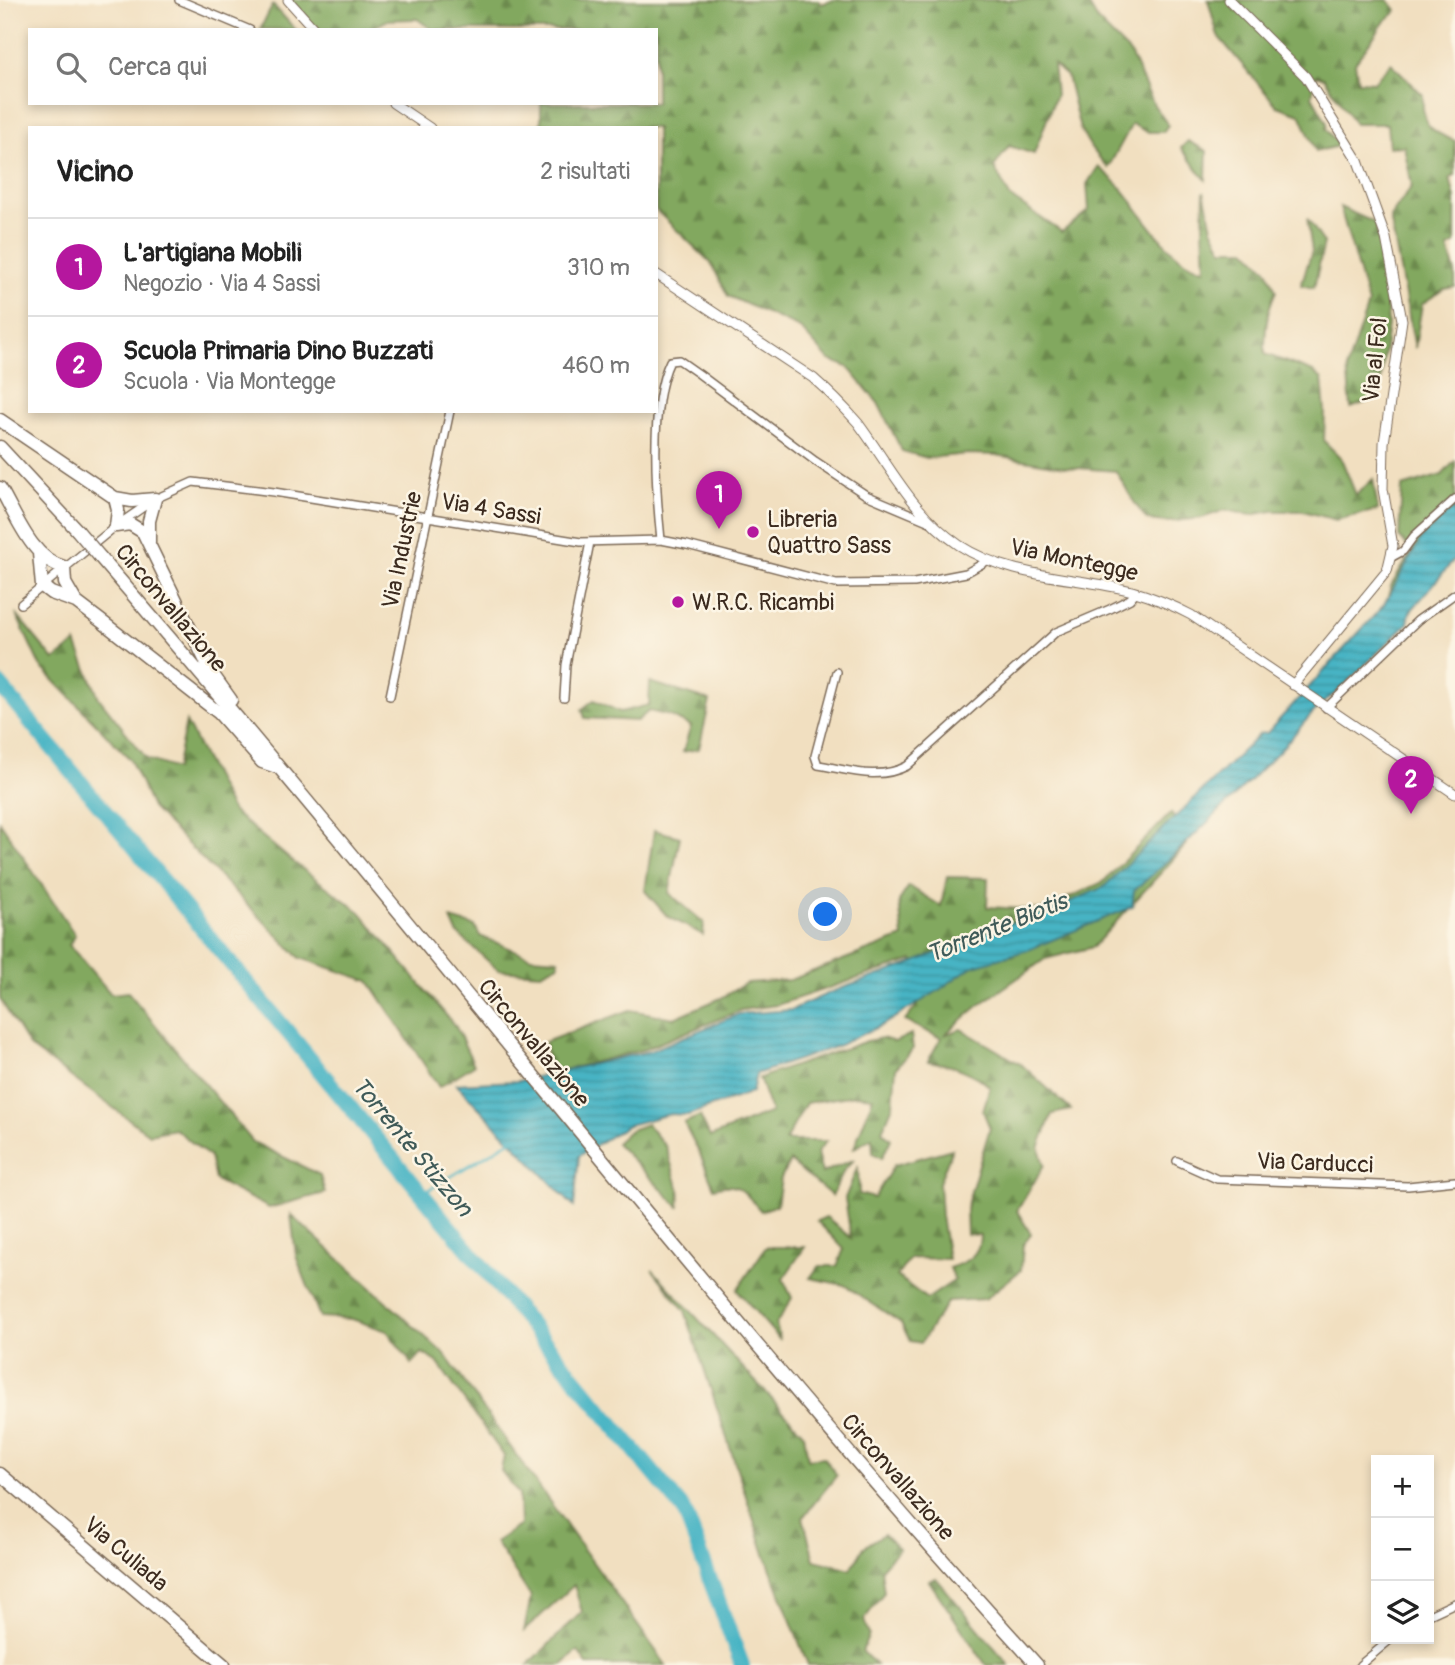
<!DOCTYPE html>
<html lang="it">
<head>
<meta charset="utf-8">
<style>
	body { margin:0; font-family:Pangolin,sans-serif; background:#f6f6f6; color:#222 }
	.controls { position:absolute; right:21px; bottom:21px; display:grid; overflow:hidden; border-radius:0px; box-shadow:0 4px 10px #0003 }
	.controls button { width:63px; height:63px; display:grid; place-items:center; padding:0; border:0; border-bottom:2px solid #e0e0e0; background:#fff; color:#222; font:35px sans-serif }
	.you { position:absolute; left:826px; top:915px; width:24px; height:24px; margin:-18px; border:5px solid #fff; border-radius:50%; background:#1a73e8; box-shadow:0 0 0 10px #1a73e833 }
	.badge { display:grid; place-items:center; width:46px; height:46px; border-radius:50%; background:#b5179e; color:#fff; font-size:23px; font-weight:700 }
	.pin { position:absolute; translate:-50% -58px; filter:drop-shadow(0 2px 4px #0008) }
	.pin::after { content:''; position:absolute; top:37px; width:24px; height:21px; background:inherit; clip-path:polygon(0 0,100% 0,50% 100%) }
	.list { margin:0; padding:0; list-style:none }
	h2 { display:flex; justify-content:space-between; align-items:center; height:91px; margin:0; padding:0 28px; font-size:30px }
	h2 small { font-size:23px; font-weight:400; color:#767676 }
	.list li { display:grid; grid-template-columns:46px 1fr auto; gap:21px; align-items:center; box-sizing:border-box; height:98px; padding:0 28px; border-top:2px solid #e0e0e0 }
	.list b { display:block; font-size:26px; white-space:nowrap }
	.list p { margin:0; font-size:23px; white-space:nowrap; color:#767676 }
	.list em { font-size:23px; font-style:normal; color:#767676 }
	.icon { flex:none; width:38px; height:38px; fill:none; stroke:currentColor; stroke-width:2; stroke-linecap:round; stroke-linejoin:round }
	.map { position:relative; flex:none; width:1455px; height:1665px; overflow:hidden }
	.search { position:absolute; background:#fff; box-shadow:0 4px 10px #0003; left:28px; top:28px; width:630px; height:77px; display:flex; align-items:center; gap:18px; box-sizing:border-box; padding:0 24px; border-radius:0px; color:#767676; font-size:26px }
	.panel { position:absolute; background:#fff; box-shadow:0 4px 10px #0003; left:28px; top:126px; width:630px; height:287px; border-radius:0px }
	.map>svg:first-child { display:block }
</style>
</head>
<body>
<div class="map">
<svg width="1455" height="1665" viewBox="0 0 1455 1665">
	<defs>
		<pattern id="forest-firs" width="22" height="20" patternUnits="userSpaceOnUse" patternTransform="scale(1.75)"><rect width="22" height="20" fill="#82a85e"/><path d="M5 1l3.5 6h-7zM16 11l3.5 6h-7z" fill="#6c894d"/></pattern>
		<pattern id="water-rules" width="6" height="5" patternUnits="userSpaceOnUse" patternTransform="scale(1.75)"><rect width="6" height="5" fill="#47b4c4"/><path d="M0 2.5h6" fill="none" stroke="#3c939f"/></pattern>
	</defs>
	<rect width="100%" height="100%" fill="#fcf5e5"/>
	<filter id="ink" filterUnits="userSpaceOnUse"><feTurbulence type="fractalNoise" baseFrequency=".0143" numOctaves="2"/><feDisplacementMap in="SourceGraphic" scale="14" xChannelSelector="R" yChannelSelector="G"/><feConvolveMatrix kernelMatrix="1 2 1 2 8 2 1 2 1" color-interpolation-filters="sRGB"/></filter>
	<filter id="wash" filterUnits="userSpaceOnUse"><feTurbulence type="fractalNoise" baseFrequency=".00686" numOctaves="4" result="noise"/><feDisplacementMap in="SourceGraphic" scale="28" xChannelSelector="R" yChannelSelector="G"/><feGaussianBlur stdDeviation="1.57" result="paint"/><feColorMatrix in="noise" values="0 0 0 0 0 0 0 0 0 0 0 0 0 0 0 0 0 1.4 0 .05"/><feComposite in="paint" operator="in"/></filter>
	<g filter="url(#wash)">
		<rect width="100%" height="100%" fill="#f1dfc0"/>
		<!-- forest -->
		<path fill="url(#forest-firs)" stroke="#5e693e" stroke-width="2" d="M288 0H818L821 4 834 0H1086L1098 21 1130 53 1154 105 1168 125 1163 132H1147L1132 124 1108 168 1092 149 1080 129 1067 76 1053 64 1056 95 1034 154 1009 146 994 167 1010 197 1062 232 1089 210 1087 184 1098 167C1107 174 1116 181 1123 190 1144 215 1171 264 1205 269L1203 229 1204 191 1212 228 1222 249H1246L1267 270 1276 291C1266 312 1265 331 1265 354L1313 372 1322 379 1325 411 1324 441 1341 458 1356 495 1373 479 1378 510 1336 520 1303 511H1272L1251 515 1225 510 1202 518 1167 522 1147 520 1134 502 1116 471 1065 467 996 455 968 454 927 458 902 451 878 403 848 367 829 360 800 328 728 296 711 263 656 210V128H541V103H656V30H433L417 19 388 20 368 30H315Z
			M1208 0H1388L1397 11 1385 21 1355 63 1358 81 1374 82 1391 63 1423 95C1421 124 1429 131 1455 141V176L1450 178 1455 199V244L1448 248 1455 273V287L1444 289 1422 304 1415 348 1390 217 1412 186 1404 146 1389 147 1387 124H1355L1324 78 1316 75 1312 96 1327 123 1326 129 1339 146 1316 151 1300 114 1277 106 1218 36Z
			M273 5 296 30 260 29Z
			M1188 141 1207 151 1206 180 1181 148Z
			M1340 207 1375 223 1388 277 1386 297 1388 324 1379 397 1351 408 1347 367 1368 304Z
			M1307 218 1324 243 1314 288 1301 285 1312 251Z
			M1455 461V554L1384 611 1391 586 1412 551 1399 537 1402 487 1442 475Z
			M16 614 54 660 76 643 99 698 147 759 176 769 186 722 232 811 292 861 360 912 456 1027 474 1065 439 1087 369 981 300 958 152 808 130 759 40 666Z
			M650 682 710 701 699 749 683 752 691 726 670 716 649 711 637 721 585 718 582 709 594 700 620 712 649 705Z
			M1171 813 1187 844 1093 947 1045 959 978 1006 944 1035 961 1029 1022 1065 1071 1110 1052 1114 1039 1148 1044 1165 1017 1211 1031 1234 1023 1245 1021 1270 985 1299 948 1301 921 1343 910 1341 901 1323 844 1285 810 1278 819 1266H837L844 1249 817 1221 826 1217 851 1238 845 1198 858 1166 859 1194 874 1198 894 1165 952 1149 939 1183 941 1216 948 1259 910 1258 897 1276 927 1299 955 1280 949 1268C967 1262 980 1256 980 1235L967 1234 966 1208 990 1128 983 1111 990 1087C974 1072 949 1064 928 1061L941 1038 905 1021 928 991 913 960 777 1005 741 1010 645 1049 561 1071 548 1065 545 1042 630 1010 674 1018 721 998 746 983 790 980 903 937 899 901 909 886 941 906 947 877 988 878 987 907 1042 910 1103 882Z
			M0 822 75 935 69 945 111 994 128 992 253 1142 320 1175 325 1193 269 1208 215 1180 210 1157 175 1129 149 1134 29 1046 0 999Z
			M654 830 680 837 669 893 704 923 703 935 667 916 645 891Z
			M451 919 475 926 480 936 531 957 558 959 559 964 541 973 498 970 457 933Z
			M911 1034 913 1049 896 1068 893 1105 882 1131 891 1139 882 1158 873 1153 872 1138 854 1148 873 1097 855 1095 806 1103 785 1141H826L817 1153 822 1173 855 1159 844 1170 832 1196 790 1161 781 1178 777 1205 761 1211C744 1193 741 1180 714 1188L700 1154 684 1123 700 1116 710 1137 771 1112 759 1078 867 1041 882 1038 895 1042Z
			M647 1124 666 1147 680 1193 679 1207 616 1143 630 1130Z
			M291 1215 445 1355 666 1665H587L578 1651 562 1665H528L582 1612 574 1585 524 1631 531 1597 495 1542 520 1525 519 1494 501 1471 504 1456 437 1362 422 1353 412 1364 387 1331 352 1319 320 1317 296 1256Z
			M766 1247H805L783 1279 792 1298 776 1324 780 1340 737 1290Z
			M652 1269 804 1434 808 1459 823 1457 837 1475 803 1517 814 1560 851 1569 864 1547 884 1534 899 1549 881 1569 884 1592 864 1620 869 1635 862 1651 876 1665H808L766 1557 685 1311Z
			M936 1578 1009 1665H986L929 1581Z"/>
		<!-- water -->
		<path fill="url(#water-rules)" stroke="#416f71" stroke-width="2" d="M1455 507V559L1410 612 1408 623 1335 694C1318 703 1294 736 1279 751 1232 799 1185 846 1134 891L1132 907 1028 950 971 967 938 991 884 1024 835 1047 756 1074 752 1092 688 1115 670 1114 628 1125 579 1156 574 1207 456 1084 518 1081 650 1051 739 1014 791 1010 834 991 908 965 1003 925 1043 914 1104 887 1260 734 1267 733 1384 605 1422 537Z"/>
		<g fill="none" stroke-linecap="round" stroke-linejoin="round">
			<!-- stream -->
			<path stroke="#47b4c4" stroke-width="2.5" d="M422 1194 513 1139"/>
			<!-- river -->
			<path stroke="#47b4c4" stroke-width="16" d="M0 685 684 1510 742 1665"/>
		</g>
	</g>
	<g filter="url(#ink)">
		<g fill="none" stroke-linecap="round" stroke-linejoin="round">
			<defs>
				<path id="minor" d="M179 0 250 30
					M661 540C656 492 649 404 670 361L679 360 699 374 815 461 866 495 930 522
					M1392 557 1403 551 1414 536 1455 499
					M21 604 116 526 155 499 193 482 274 492 581 542 661 540 687 545 836 584 914 583 966 573 987 561
					M837 672 815 756 818 765C849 770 878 781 907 766L1056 632 1110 609 1130 599 1136 592
					M390 696 450 411
					M564 698 566 665 590 542
					M1326 708 1418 620 1455 594
					M1177 1161 1217 1179 1408 1186 1455 1181
					M1429 1615 1455 1603
					M1360 1665 1391 1639"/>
				<path id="tertiary" d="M288 0 315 30
					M1229 0 1306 77 1358 161 1386 238 1402 320 1384 443 1383 489 1393 546 1387 571 1293 685
					M393 103 430 128
					M656 274 813 378C829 392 844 407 858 423 890 466 913 514 959 545 1011 579 1074 576 1132 591 1153 597 1172 605 1191 615L1455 794"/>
				<path id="primary" d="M0 1474 224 1665"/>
				<path id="trunk" d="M0 420 115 498 132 501 155 499 149 521V542
					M0 447 77 530
					M0 488C16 515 32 560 64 567L65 583 76 602
					M115 498 118 510 116 526 130 524 143 532 211 672 231 700
					M39 553 42 586 51 593 76 602 105 624 219 713 262 762 277 767
					M100 557C417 922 711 1308 1037 1665"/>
			</defs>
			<!-- minor casing -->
			<use href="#minor" stroke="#7b6957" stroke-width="10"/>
			<!-- tertiary casing -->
			<use href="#tertiary" stroke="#7b6957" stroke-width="11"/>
			<!-- primary casing -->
			<use href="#primary" stroke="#7b6957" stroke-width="15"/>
			<!-- trunk casing -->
			<use href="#trunk" stroke="#7b6957" stroke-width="15"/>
			<!-- minor -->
			<use href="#minor" stroke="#fff" stroke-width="7"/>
			<!-- tertiary -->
			<use href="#tertiary" stroke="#fff" stroke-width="9"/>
			<!-- primary -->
			<use href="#primary" stroke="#fff" stroke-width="12"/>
			<!-- trunk -->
			<use href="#trunk" stroke="#fff" stroke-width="12"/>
			<defs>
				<path id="trunk-bridge" d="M77 530 100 557"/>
			</defs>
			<!-- trunk-bridge casing -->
			<use href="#trunk-bridge" stroke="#7b6957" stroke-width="15" stroke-linecap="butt"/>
			<!-- trunk-bridge -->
			<use href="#trunk-bridge" stroke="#fff" stroke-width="12"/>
		</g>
	</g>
	<!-- markers -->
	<g fill="#b5179e" stroke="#fcf5e5" stroke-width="2.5">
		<circle cx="753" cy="532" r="7"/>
		<circle cx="678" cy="602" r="7"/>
	</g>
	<g text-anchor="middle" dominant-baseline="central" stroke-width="5" stroke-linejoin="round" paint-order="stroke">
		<!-- street labels -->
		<g font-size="23" fill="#3b2a1e" stroke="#fcf5e5">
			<text transform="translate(1375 360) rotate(-84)">Via al Fol</text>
			<text transform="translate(491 509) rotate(9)">Via 4 Sassi</text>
			<text transform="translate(402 550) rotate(-78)">Via Industrie</text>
			<text transform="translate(1074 560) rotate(12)">Via Montegge</text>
			<text transform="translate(171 608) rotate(50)">Circonvallazione</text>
			<text transform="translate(534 1043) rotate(50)">Circonvallazione</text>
			<text transform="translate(1315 1163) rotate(2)">Via Carducci</text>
			<text transform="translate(898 1477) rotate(49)">Circonvallazione</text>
			<text transform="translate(126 1554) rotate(40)">Via Culiada</text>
		</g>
		<!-- poi labels -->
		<g font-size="23" fill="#3b2a1e" stroke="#fcf5e5" text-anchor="start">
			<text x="767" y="519">Libreria<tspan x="767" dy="26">Quattro Sass</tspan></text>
			<text x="692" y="602">W.R.C. Ricambi</text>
		</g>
		<!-- water labels -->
		<g font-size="24" font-style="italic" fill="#3f5a58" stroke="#fcf5e5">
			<text transform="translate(997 928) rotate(-22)">Torrente Biotis</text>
			<text transform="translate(412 1147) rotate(50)">Torrente Stizzon</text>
		</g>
	</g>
</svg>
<div class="controls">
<button>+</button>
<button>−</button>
<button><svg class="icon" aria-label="layers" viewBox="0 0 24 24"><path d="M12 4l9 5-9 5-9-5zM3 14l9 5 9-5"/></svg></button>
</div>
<div class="you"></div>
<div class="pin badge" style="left:719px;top:529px">1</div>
<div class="pin badge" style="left:1411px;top:814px">2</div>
<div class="search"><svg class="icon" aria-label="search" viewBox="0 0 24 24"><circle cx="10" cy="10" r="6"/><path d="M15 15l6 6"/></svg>Cerca qui</div>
<section class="panel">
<h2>Vicino<small>2 risultati</small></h2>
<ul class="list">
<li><span class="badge">1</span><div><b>L'artigiana Mobili</b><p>Negozio · Via 4 Sassi</p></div><em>310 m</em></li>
<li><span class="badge">2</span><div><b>Scuola Primaria Dino Buzzati</b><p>Scuola · Via Montegge</p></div><em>460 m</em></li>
</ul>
</section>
</div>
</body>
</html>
